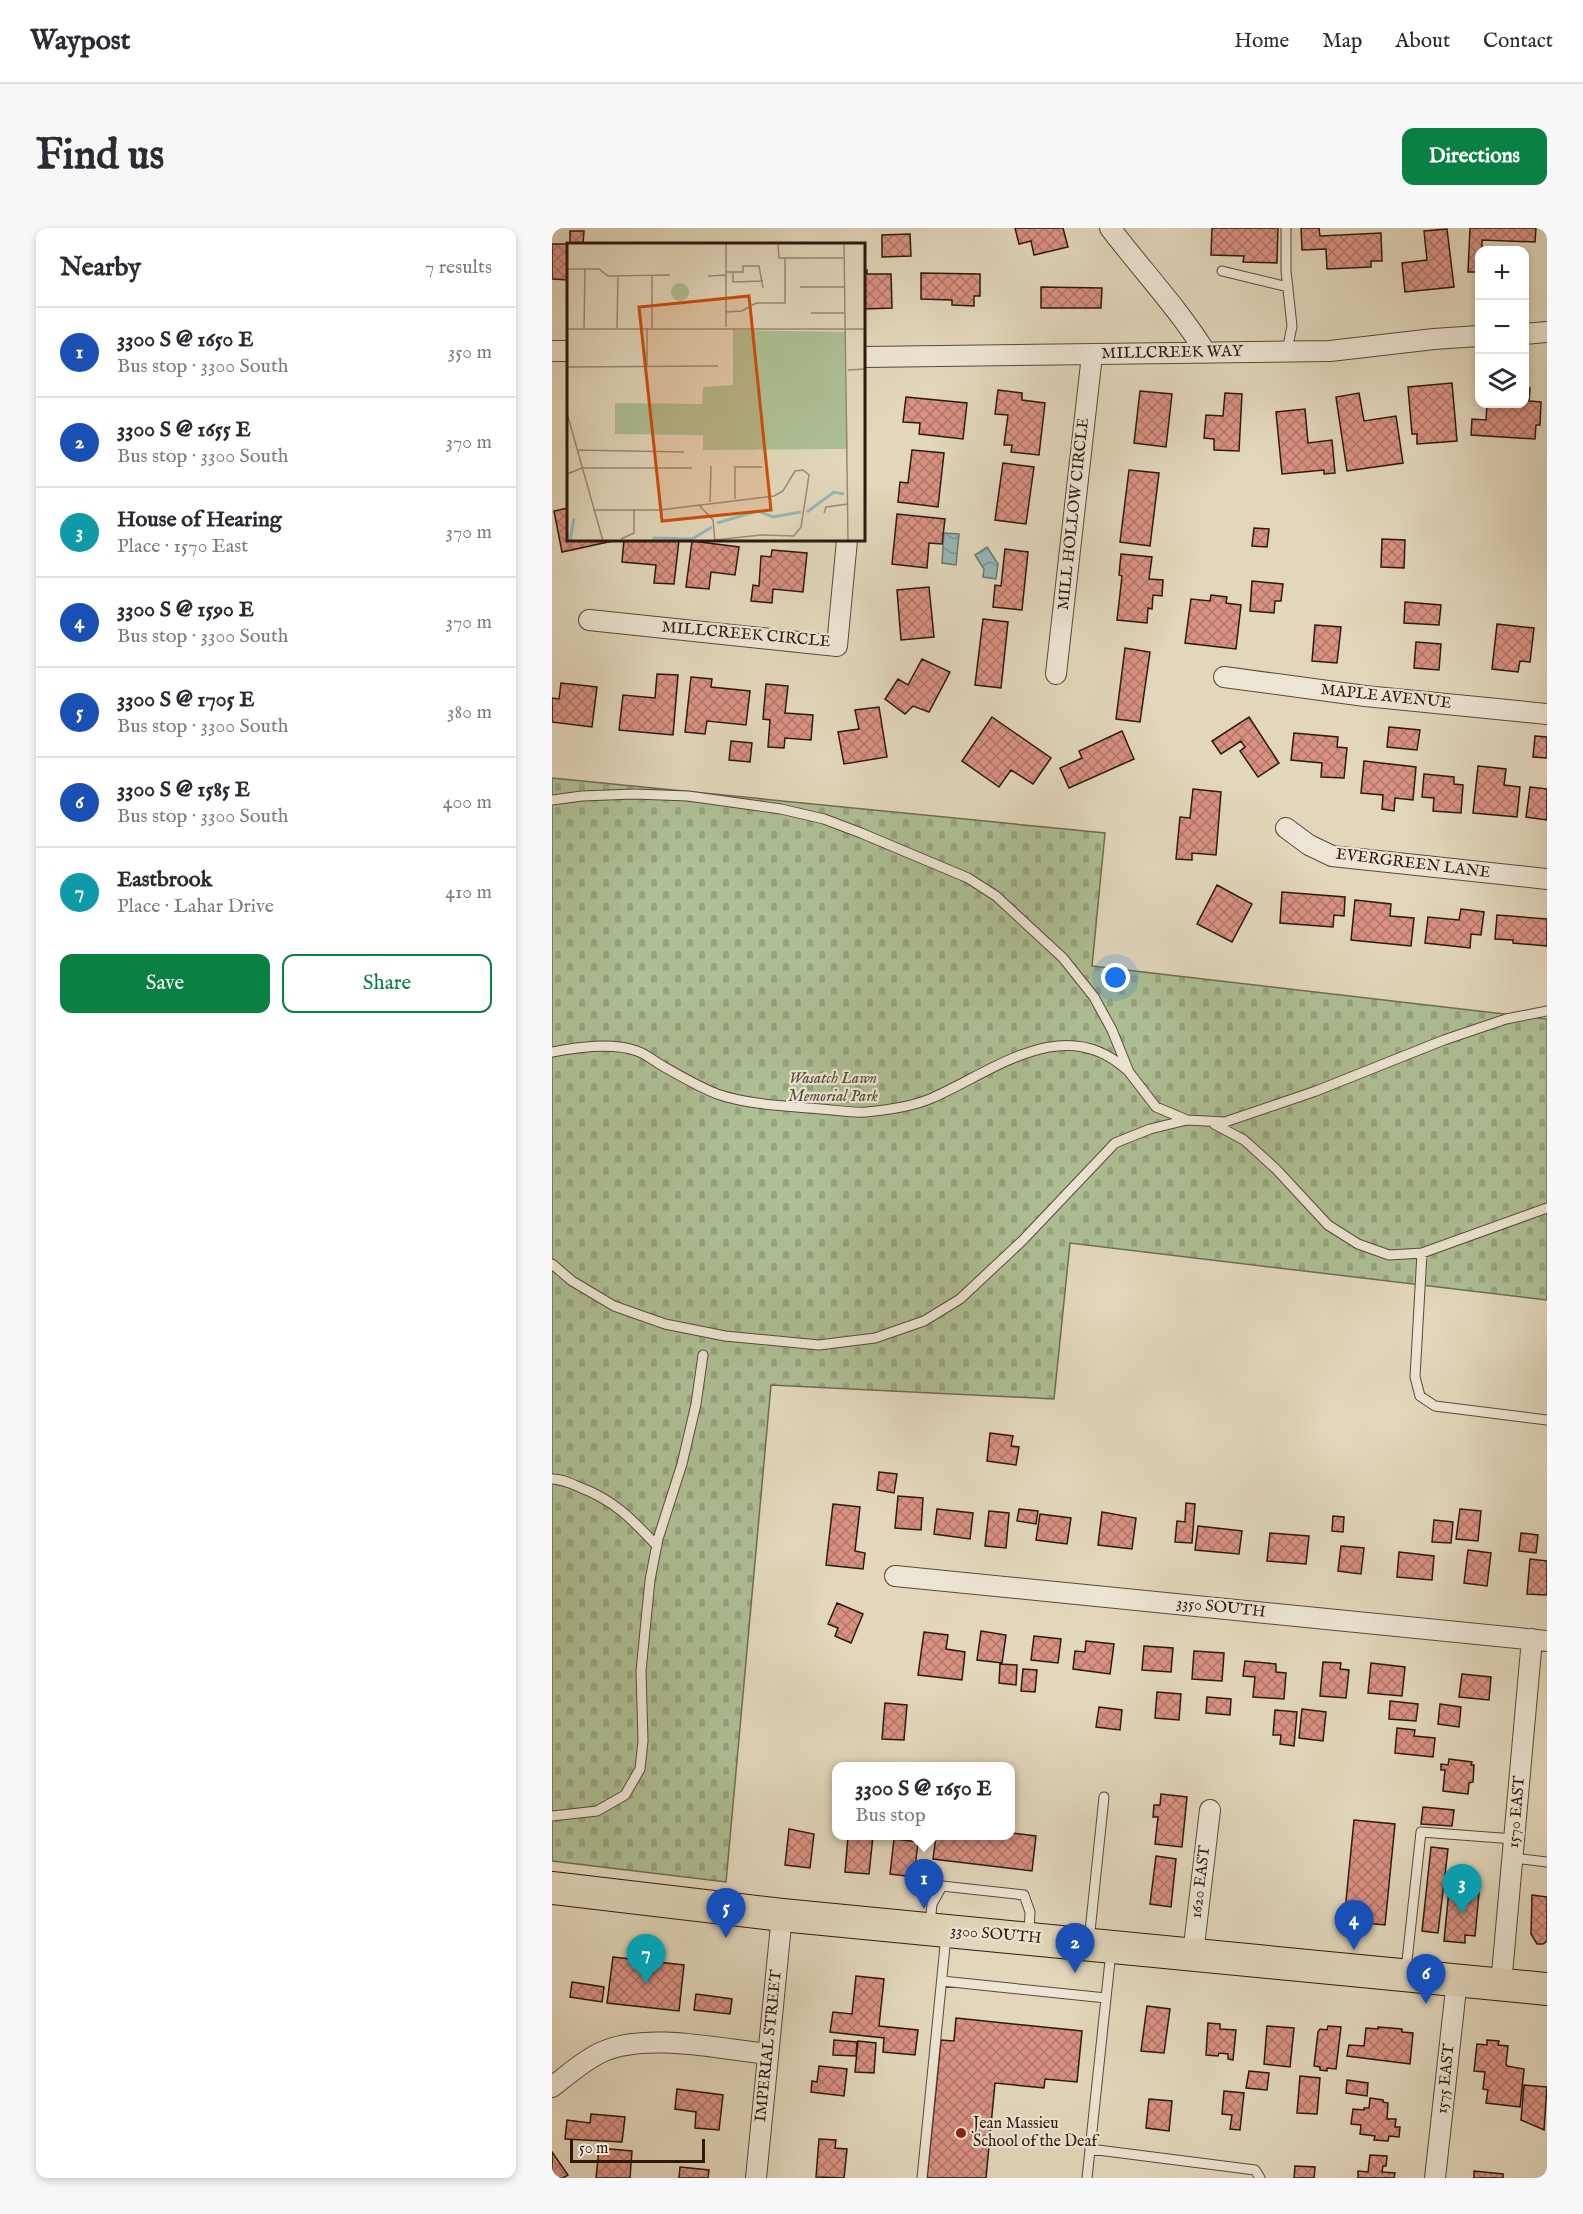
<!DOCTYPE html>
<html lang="en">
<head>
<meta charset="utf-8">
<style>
	body { margin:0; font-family:"IM FELL English",serif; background:#f7f7f7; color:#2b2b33 }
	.controls { position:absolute; right:18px; top:18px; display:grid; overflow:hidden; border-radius:12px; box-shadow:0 3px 9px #0003 }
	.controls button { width:54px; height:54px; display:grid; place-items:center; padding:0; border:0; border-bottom:2px solid #e1e1e2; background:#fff; color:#2b2b33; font:30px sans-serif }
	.scale { position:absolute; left:18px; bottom:15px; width:135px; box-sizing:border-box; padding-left:6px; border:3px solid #2d190e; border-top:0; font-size:16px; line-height:21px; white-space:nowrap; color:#2d190e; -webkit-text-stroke:4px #ece5d3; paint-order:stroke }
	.you { position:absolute; left:564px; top:750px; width:21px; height:21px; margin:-15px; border:4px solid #fff; border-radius:50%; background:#1a73e8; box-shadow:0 0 0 9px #1a73e833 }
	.badge { display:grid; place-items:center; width:39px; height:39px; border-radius:50%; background:#0b8043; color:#fff; font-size:20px; font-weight:700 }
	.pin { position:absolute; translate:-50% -50px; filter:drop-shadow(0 2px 3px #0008) }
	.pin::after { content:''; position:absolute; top:32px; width:21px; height:18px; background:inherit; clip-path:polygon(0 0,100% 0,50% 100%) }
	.popup { position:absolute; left:280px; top:1534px; width:183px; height:78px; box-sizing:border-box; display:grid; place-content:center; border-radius:12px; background:#fff; filter:drop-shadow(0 2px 4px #0005); font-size:20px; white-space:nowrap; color:#7c7c81 }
	.popup b { font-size:22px; color:#2b2b33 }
	.popup::after { content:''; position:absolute; left:50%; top:100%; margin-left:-12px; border:12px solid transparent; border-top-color:#fff }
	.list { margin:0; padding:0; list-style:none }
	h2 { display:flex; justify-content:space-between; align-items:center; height:78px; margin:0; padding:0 24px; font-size:26px }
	h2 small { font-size:20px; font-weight:400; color:#7c7c81 }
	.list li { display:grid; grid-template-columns:39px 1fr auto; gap:18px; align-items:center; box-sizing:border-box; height:90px; padding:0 24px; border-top:2px solid #e1e1e2 }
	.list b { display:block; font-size:22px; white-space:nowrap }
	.list p { margin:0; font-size:20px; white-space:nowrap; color:#7c7c81 }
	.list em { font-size:20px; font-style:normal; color:#7c7c81 }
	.actions { display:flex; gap:12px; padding:18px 24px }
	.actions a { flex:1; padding:14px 0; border:2px solid #0b8043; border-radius:12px; text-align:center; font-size:21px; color:#0b8043 }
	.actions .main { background:#0b8043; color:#fff }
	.icon { flex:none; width:33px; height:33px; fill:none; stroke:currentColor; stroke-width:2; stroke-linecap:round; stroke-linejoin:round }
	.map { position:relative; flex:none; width:995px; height:1950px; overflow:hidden; border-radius:12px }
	header { display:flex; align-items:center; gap:36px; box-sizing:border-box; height:84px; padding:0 30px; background:#fff; border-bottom:2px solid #e1e1e2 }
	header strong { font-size:28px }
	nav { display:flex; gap:33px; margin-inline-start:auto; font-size:21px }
	.intro { display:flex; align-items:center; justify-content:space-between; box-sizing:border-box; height:144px; padding:0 36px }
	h1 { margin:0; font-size:42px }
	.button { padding:15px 27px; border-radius:12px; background:#0b8043; color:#fff; font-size:21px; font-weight:700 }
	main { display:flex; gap:36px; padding:0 36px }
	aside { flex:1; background:#fff; border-radius:12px; box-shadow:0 3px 9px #0003 }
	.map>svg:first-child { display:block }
</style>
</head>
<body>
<header>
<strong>Waypost</strong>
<nav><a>Home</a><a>Map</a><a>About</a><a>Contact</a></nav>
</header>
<div class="intro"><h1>Find us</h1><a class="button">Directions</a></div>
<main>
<aside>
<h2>Nearby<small>7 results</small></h2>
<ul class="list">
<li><span class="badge" style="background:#1a4fb4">1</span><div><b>3300 S @ 1650 E</b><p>Bus stop · 3300 South</p></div><em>350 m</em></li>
<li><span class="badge" style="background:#1a4fb4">2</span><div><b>3300 S @ 1655 E</b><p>Bus stop · 3300 South</p></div><em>370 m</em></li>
<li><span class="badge" style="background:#0f9aa8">3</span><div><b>House of Hearing</b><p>Place · 1570 East</p></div><em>370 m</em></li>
<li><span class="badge" style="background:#1a4fb4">4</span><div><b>3300 S @ 1590 E</b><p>Bus stop · 3300 South</p></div><em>370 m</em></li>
<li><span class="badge" style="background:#1a4fb4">5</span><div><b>3300 S @ 1705 E</b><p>Bus stop · 3300 South</p></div><em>380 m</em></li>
<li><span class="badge" style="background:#1a4fb4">6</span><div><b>3300 S @ 1585 E</b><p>Bus stop · 3300 South</p></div><em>400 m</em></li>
<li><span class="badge" style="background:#0f9aa8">7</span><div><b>Eastbrook</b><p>Place · Lahar Drive</p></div><em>410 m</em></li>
</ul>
<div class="actions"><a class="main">Save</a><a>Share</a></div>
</aside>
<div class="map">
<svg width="995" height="1950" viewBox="0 0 995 1950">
	<defs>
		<pattern id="cemetery-stones" width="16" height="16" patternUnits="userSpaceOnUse" patternTransform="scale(1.5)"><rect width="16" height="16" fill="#aebf94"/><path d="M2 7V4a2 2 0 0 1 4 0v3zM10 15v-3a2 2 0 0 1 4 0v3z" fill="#96a47e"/></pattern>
		<pattern id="water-waves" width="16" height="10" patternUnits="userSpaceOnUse" patternTransform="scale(1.5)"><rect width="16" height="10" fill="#96b8b7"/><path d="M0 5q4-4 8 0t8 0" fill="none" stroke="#7b9593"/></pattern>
		<pattern id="building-cross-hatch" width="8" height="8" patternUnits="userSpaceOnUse" patternTransform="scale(1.5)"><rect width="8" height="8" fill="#d99182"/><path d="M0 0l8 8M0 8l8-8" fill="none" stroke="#b07669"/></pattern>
	</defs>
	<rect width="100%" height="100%" fill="#e2d7bb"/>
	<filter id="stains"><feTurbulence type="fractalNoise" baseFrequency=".00333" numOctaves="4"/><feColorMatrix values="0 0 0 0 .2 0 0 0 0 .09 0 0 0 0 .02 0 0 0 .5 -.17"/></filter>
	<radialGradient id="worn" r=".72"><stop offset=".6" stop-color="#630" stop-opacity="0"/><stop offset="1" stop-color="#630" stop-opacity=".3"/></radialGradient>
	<!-- cemetery -->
	<path fill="url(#cemetery-stones)" stroke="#6e6c51" stroke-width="1.5" d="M0 550 553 605 540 738 995 791V1072L518 1015 502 1171 219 1157 174 1654 0 1633Z"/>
	<!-- water -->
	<path fill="url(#water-waves)" stroke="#6c7873" stroke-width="1.5" d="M392 305 407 306 404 337 390 335Z
		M435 319 446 336 444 351 431 349 432 341 423 327Z"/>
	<!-- building -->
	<path fill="url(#building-cross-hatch)" stroke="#2d190e" stroke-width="1.5" d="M463 0H511L516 19 482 27 479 13 467 16Z
		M660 0H726L725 35 691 34 692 28 659 27Z
		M749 0H767L768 8 829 5 830 33H819V39L775 41 774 21 750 22Z
		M918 0H984L983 14 930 12V22H927V44H916Z
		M895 1 902 59 853 64 850 35 875 32 872 3Z
		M18 3H32L31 16H16V52L0 51V16H18Z
		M358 6 359 28 330 29V7Z
		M312 42H315V46H339L340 80 312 81Z
		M369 45 428 46V68H422V78L400 77V72L369 71Z
		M489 59 550 60 549 80H489Z
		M900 155 905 213 865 216V206H860L856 159Z
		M972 160H978L977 173 989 174 988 197H984L983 211 919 207 920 191 934 192 935 177 961 179 962 176H972Z
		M446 162 470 165V172L493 175 487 227 459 224 460 217H452L456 187 443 186Z
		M588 163 620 166 614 219 582 215Z
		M673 165 690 166 687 223 662 222V211L652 210 654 187 671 188Z
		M807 165 812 193 844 188 851 235 795 243 784 169Z
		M354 169 415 175 411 211 367 206 368 195 351 194Z
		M753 181 756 215 780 212 783 245 772 246V242L730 246 724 184Z
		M360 222 392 225 386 279 346 274 348 254 356 255Z
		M451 235 482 239 474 296 443 292Z
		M577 242 607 245 598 318 568 314Z
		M16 280V312L61 313 10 324 2 283Z
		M345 286 393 291 390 316 377 315 375 340 340 336Z
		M702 300 717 301 715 319 700 318Z
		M830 311 853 312 852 340 829 339Z
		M72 312H127L122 356 102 355 104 337 70 334Z
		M140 313 187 319 183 347 159 344 157 361 134 359Z
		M453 321 476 324 470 382 441 379 443 357 449 358Z
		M220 322 255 325 251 364 221 361 220 375 199 373 201 357 207 358 209 328 219 329Z
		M569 326 600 329 597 351 611 352 610 368 601 367 600 381 596 380 595 395 565 392 570 348 567 347Z
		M700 353 731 356 729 373H723L722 385 698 383Z
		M377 359 382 409 349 412 345 362Z
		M659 367 675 369 674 375 689 377 684 421 633 415 639 371 658 373Z
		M853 374 889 377 887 397 852 395Z
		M431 391 456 394 449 460 423 457Z
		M945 396 982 400 978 434 968 433 966 444 940 441Z
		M763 397 789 399 785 435 760 433Z
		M864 414 889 416 887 442 862 440Z
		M573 420 598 424 588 494 564 491Z
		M370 431 398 444 377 484 361 478 353 486 333 471 346 451 356 457Z
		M105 446 126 447 121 507 67 502 71 467 103 470Z
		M139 449 160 451 159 459 198 463 194 497 155 493 153 506 133 504Z
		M9 455 45 459 40 499 0 494V470L7 471Z
		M214 456 236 458 233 485 261 487 259 512 233 510 232 520 216 519 218 492 211 491Z
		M327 479 335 529 292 536 286 504 307 501 303 482Z
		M440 489 499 530 481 556 459 542 447 559 410 533Z
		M697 489 727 535 706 549 688 523 693 519 689 513 669 526 660 513Z
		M837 499 868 502 865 522 835 519Z
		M570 503 582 531 517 560 508 540 530 530 527 523Z
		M742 505 786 509 785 519 795 520 792 550 769 549 770 535 739 532Z
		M983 508 995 509V530L981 529Z
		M179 513 200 515 198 534 177 532Z
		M812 533 864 539 861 572 843 570 842 583 830 581 831 567 809 565Z
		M926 538 954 541 952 557 968 559 965 589 921 585Z
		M872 546 902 549V556L911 557 909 585 881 583 882 570 870 569Z
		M978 559 995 561V592L974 589Z
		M641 561 669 564 664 627 640 625V632L624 631 628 589 638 590Z
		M665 657 700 676 680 714 645 696Z
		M730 664 793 669 792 688 782 687 781 699 728 695Z
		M803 672 839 676 838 688 862 690 859 718 799 712Z
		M909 681 932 684 929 707 919 706 918 720 873 715 876 689 907 692Z
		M945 687 995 691V718L961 715V712L943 711Z
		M438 1205 461 1208 459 1218 467 1219 464 1237 435 1233Z
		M327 1244 345 1246 342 1265 325 1262Z
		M346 1268 371 1270 369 1302 343 1300Z
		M634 1275 643 1276 640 1315 623 1314 625 1293 633 1294Z
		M281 1276 308 1279 303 1323 313 1325 311 1341 274 1337Z
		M385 1281 421 1285 418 1311 382 1306Z
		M467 1281 486 1283 484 1296 465 1293Z
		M908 1281 929 1283 926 1313 904 1311Z
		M437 1283 457 1285 454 1320 433 1318Z
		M550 1284 584 1290 580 1321 546 1317Z
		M488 1286 519 1290 515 1316 484 1312Z
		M781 1288 792 1289 791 1304 780 1303Z
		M882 1292 901 1294 899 1315 880 1314Z
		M646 1298 690 1303 687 1326 643 1322Z
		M718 1305 757 1308 754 1336 715 1333Z
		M969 1305 986 1307 984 1325 967 1323Z
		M789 1318 812 1320 809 1346 786 1343Z
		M916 1322 939 1325 935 1358 912 1355Z
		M847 1324 882 1328 880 1352 845 1349Z
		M978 1331 995 1333V1367L975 1366Z
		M285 1375 311 1386 299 1415 283 1408 286 1400 276 1396Z
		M429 1403 454 1407 450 1435 425 1432Z
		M372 1404 396 1407 394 1421 413 1424 410 1452 366 1447Z
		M482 1408 509 1411 506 1435 479 1432Z
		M534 1413 562 1416 558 1446 521 1441 523 1423 533 1424Z
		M592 1418 621 1420 619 1444 590 1442Z
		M642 1423 672 1425 670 1453 640 1451Z
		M693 1433 724 1436V1444L734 1445 732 1471 701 1469 703 1449 691 1448Z
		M771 1434 789 1435 788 1441 797 1442 794 1470 768 1468Z
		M819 1435 853 1439 850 1468 816 1465Z
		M448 1436 465 1437 464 1457 447 1455Z
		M471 1441 485 1442 483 1464 469 1463Z
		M910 1446 939 1449 937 1472 907 1469Z
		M605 1464 629 1466 627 1492 603 1490Z
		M655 1469 679 1471 678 1487 654 1485Z
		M838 1473 866 1476 864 1493 837 1491Z
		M333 1475 355 1477 352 1512 330 1511Z
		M888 1476 909 1479 907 1499 886 1496Z
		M547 1479 570 1482 568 1502 544 1499Z
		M750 1481 774 1484 771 1513 747 1510Z
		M723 1482 745 1484 742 1518 728 1516 729 1507H721Z
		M845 1500 863 1502 862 1508 883 1510 881 1529 843 1525Z
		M897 1531 920 1534 919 1537H922L921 1554 917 1555 916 1566 891 1563 893 1542H889V1536L896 1537Z
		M609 1566 635 1569 630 1619 603 1616 606 1589H601L602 1577H608Z
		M871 1579 902 1582 900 1598 869 1596Z
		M802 1592 843 1596 833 1697 792 1693Z
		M237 1601 262 1606 258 1640 233 1637Z
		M459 1605 484 1608 480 1643 381 1631 384 1608H459Z
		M296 1608H321L317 1646 293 1644Z
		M342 1611 366 1614 362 1649 338 1646Z
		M879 1619 896 1621 886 1705 870 1703Z
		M604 1628 624 1631 619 1679 598 1676Z
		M897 1662 927 1665 923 1708 913 1707V1715L892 1713Z
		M980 1667 995 1669V1713L991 1716H985L979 1706Z
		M61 1729 132 1737 127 1783 55 1775Z
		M304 1748 332 1751 327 1798 366 1802 363 1827 331 1824 332 1810 278 1804 281 1784 300 1786Z
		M20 1754 52 1759 50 1774 18 1769Z
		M144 1766 180 1771 178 1786 142 1782Z
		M595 1778 618 1781 612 1825 589 1823Z
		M404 1790 530 1803 525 1854 493 1851 492 1860 443 1855 434 1950H375L389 1812 402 1813Z
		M656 1795 668 1796V1801L684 1802 681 1832 676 1831V1826L667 1825 666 1828 654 1827Z
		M715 1798 742 1800 738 1839 712 1836Z
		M776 1798 789 1799 784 1841 775 1840V1843L768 1842V1839L762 1838 766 1804 768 1801 775 1802Z
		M826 1799 850 1801V1804L861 1805 858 1836 795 1828 797 1817 812 1818 814 1800 826 1801Z
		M282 1812 305 1814 304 1828 281 1827Z
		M935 1812 947 1813 946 1817 956 1818 954 1836 955 1838 972 1841 968 1879 934 1875 936 1862 931 1861 933 1844 922 1843 925 1816 935 1817Z
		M306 1813 324 1815 322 1845 303 1844Z
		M267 1838 295 1841 292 1868 259 1864 260 1853 265 1854Z
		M697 1843 717 1845 715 1862 694 1860Z
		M748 1848 768 1850 765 1886 745 1885Z
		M795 1852 816 1855 815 1868 794 1865Z
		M972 1857 995 1859 992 1902 969 1892Z
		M125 1861 171 1867 167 1902 143 1900 144 1884 123 1881Z
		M672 1863 692 1865 688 1902 678 1901 680 1887 670 1886Z
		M818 1870 831 1872V1874L836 1875 835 1891H844L843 1899H848L847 1909 837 1908 836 1913 822 1912 823 1908 808 1906 809 1897 799 1896 801 1881 812 1882V1880H817Z
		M597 1871 620 1873 617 1903 594 1900Z
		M39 1886 73 1889 70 1914 13 1911 15 1892 38 1895Z
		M267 1911 284 1912 283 1920 295 1921 292 1950 264 1949Z
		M47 1920 80 1923 78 1950H44Z
		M0 1924 16 1947 11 1950H0Z
		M818 1927 835 1928 834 1938H831L830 1944 843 1945 842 1950H806V1943L816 1944Z
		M743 1938 763 1939 762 1950H742Z
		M128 1939 157 1942 156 1950H127Z
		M922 1943 951 1946V1950H922Z"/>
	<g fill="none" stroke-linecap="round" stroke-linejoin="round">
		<defs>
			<path id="service" d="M734 0V43L740 98 735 123
				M670 43 736 59
				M0 572 30 568 82 566 136 568 229 581 272 591 309 605 416 650 444 668 511 730 542 769 560 802 577 844 604 879 635 892 673 894 764 863 892 812 954 791 995 783
				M0 824C26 819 60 814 85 823 94 826 102 833 109 837 128 848 145 858 165 866 197 877 235 878 269 881 283 882 299 885 314 884 336 882 360 879 380 870 442 843 512 784 575 842
				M662 896 692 912 724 941 776 997 806 1016 837 1027 870 1025 995 980
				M870 1025 863 1149 868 1168 883 1178 995 1192
				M0 1036 20 1053 62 1078 113 1096 173 1108 267 1117 323 1110 372 1093 408 1071 470 1013 563 915 598 901 635 892
				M0 1251C10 1251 18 1255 27 1259 62 1272 80 1291 105 1318
				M0 1588 45 1583 73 1567 88 1541 91 1513 89 1443 98 1352 106 1311 130 1236 144 1176 151 1127
				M961 1630 995 1634
				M378 1695 380 1676 390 1658 472 1667 478 1684 477 1707
				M537 1713 552 1569
				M854 1742 869 1604 962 1611
				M390 1753 554 1770
				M538 1921 703 1942 708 1950
				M370 1950 394 1708
				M535 1950 559 1723"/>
			<path id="minor" d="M558 0C590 42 626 80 654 125
				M972 106 995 104
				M0 123H16
				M312 129 778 123 882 111 927 108
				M37 392 285 418 295 312
				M504 446 540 127
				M672 449 813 468 995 486
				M734 600 757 617 780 628 995 651
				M343 1348 995 1413
				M641 1726 658 1582
				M949 1757 980 1411
				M0 1859C16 1847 32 1832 50 1824 94 1804 168 1821 216 1826
				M204 1950 230 1687
				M883 1950 905 1752"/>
			<path id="primary" d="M0 1660 230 1687 995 1761"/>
		</defs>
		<!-- service casing -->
		<use href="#service" stroke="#5a4839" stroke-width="11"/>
		<!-- minor casing -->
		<use href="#minor" stroke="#5a4839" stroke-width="22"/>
		<!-- primary casing -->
		<use href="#primary" stroke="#2d190e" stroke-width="34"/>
		<!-- service -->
		<use href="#service" stroke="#ece5d3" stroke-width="9"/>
		<!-- minor -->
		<use href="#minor" stroke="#ece5d3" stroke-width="20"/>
		<!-- primary -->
		<use href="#primary" stroke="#e2d7bb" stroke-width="32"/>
	</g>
	<!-- markers -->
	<circle fill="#8f2418" stroke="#ece5d3" stroke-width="2" cx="409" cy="1905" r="6"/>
	<g text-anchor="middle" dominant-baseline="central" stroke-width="4.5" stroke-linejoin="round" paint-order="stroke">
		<!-- street labels -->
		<g font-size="16" fill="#2d190e" stroke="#ece5d3">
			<text transform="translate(620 125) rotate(-1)">MILLCREEK WAY</text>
			<text transform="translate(522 286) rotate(-84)">MILL HOLLOW CIRCLE</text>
			<text transform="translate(194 407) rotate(5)">MILLCREEK CIRCLE</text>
			<text transform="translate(834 469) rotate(6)">MAPLE AVENUE</text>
			<text transform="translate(861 636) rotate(7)">EVERGREEN LANE</text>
			<text transform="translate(669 1380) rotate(6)">3350 SOUTH</text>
			<text transform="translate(965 1584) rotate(-85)">1570 EAST</text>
			<text transform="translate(649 1654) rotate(-83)">1620 EAST</text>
			<text transform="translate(444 1707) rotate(5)">3300 SOUTH</text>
			<text transform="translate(217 1818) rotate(-84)">IMPERIAL STREET</text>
			<text transform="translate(894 1851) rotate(-84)">1575 EAST</text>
		</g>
		<!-- park labels -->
		<g font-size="16" font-style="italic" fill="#544b36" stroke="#ece5d3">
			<text x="281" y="851">Wasatch Lawn<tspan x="281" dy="18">Memorial Park</tspan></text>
		</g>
		<!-- poi labels -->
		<g font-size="16" fill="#2d190e" stroke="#ece5d3" text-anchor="start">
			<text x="421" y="1896">Jean Massieu<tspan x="421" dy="18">School of the Deaf</tspan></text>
		</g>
	</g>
	<!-- overview -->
	<g transform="translate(15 15)">
		<rect width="298" height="298" fill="#e2d7bb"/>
		<path d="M166 87 278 89 281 206 136 207V192L48 191V160L135 161 136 144 166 142Z" fill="#aebf94"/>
		<path d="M104 49a9 9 0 1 1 18 0a9 9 0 1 1-18 0Z" fill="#aebf94"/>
		<path fill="none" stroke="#96b8b7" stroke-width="3" d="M240 269 267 249 277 251M150 280 191 268 206 274 234 269M3 298 7 275M86 298 87 295 125 296 145 284"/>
		<path fill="none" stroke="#9a8b76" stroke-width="1.5" d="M159 0V84M211 0 212 15H277M277 0 281 298M0 26H32L41 33 103 32M159 29H176V23H192L196 45M166 29V39L196 38M141 33 159 32M233 44H277M159 69 175 68 189 60H218V15M244 70H278M17 85 18 26M50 85 51 33M80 85V123M85 85V32M0 86H299M0 124 151 123M281 127 299 126M0 170 36 298M10 207 117 209M0 231 15 225H125M168 256V224H195M143 259 144 223M131 261 146 277 148 298M26 267H93L207 253 216 248 228 228 236 227 242 232 234 284 227 293 194 292 148 297M257 270 259 264 281 261M54 296 67 290V267"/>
		<path fill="#cc4f0c" fill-opacity="0.15" stroke="#cc4f0c" stroke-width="3" d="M182 53 204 267 95 278 72 64Z"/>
		<rect width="298" height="298" fill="none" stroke="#2d190e" stroke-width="3"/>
	</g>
	<rect width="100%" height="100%" filter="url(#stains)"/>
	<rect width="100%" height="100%" fill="url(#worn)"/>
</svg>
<div class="controls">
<button>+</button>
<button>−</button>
<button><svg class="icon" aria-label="layers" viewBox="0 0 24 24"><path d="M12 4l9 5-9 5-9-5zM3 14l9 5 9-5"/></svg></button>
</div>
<div class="scale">50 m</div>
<div class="you"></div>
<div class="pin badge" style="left:372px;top:1681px;background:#1a4fb4">1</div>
<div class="popup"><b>3300 S @ 1650 E</b>Bus stop</div>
<div class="pin badge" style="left:523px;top:1745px;background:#1a4fb4">2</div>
<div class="pin badge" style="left:910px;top:1686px;background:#0f9aa8">3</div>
<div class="pin badge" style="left:802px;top:1722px;background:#1a4fb4">4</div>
<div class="pin badge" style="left:174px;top:1710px;background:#1a4fb4">5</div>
<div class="pin badge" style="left:874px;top:1776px;background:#1a4fb4">6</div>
<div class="pin badge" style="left:94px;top:1756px;background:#0f9aa8">7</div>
</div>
</main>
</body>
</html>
